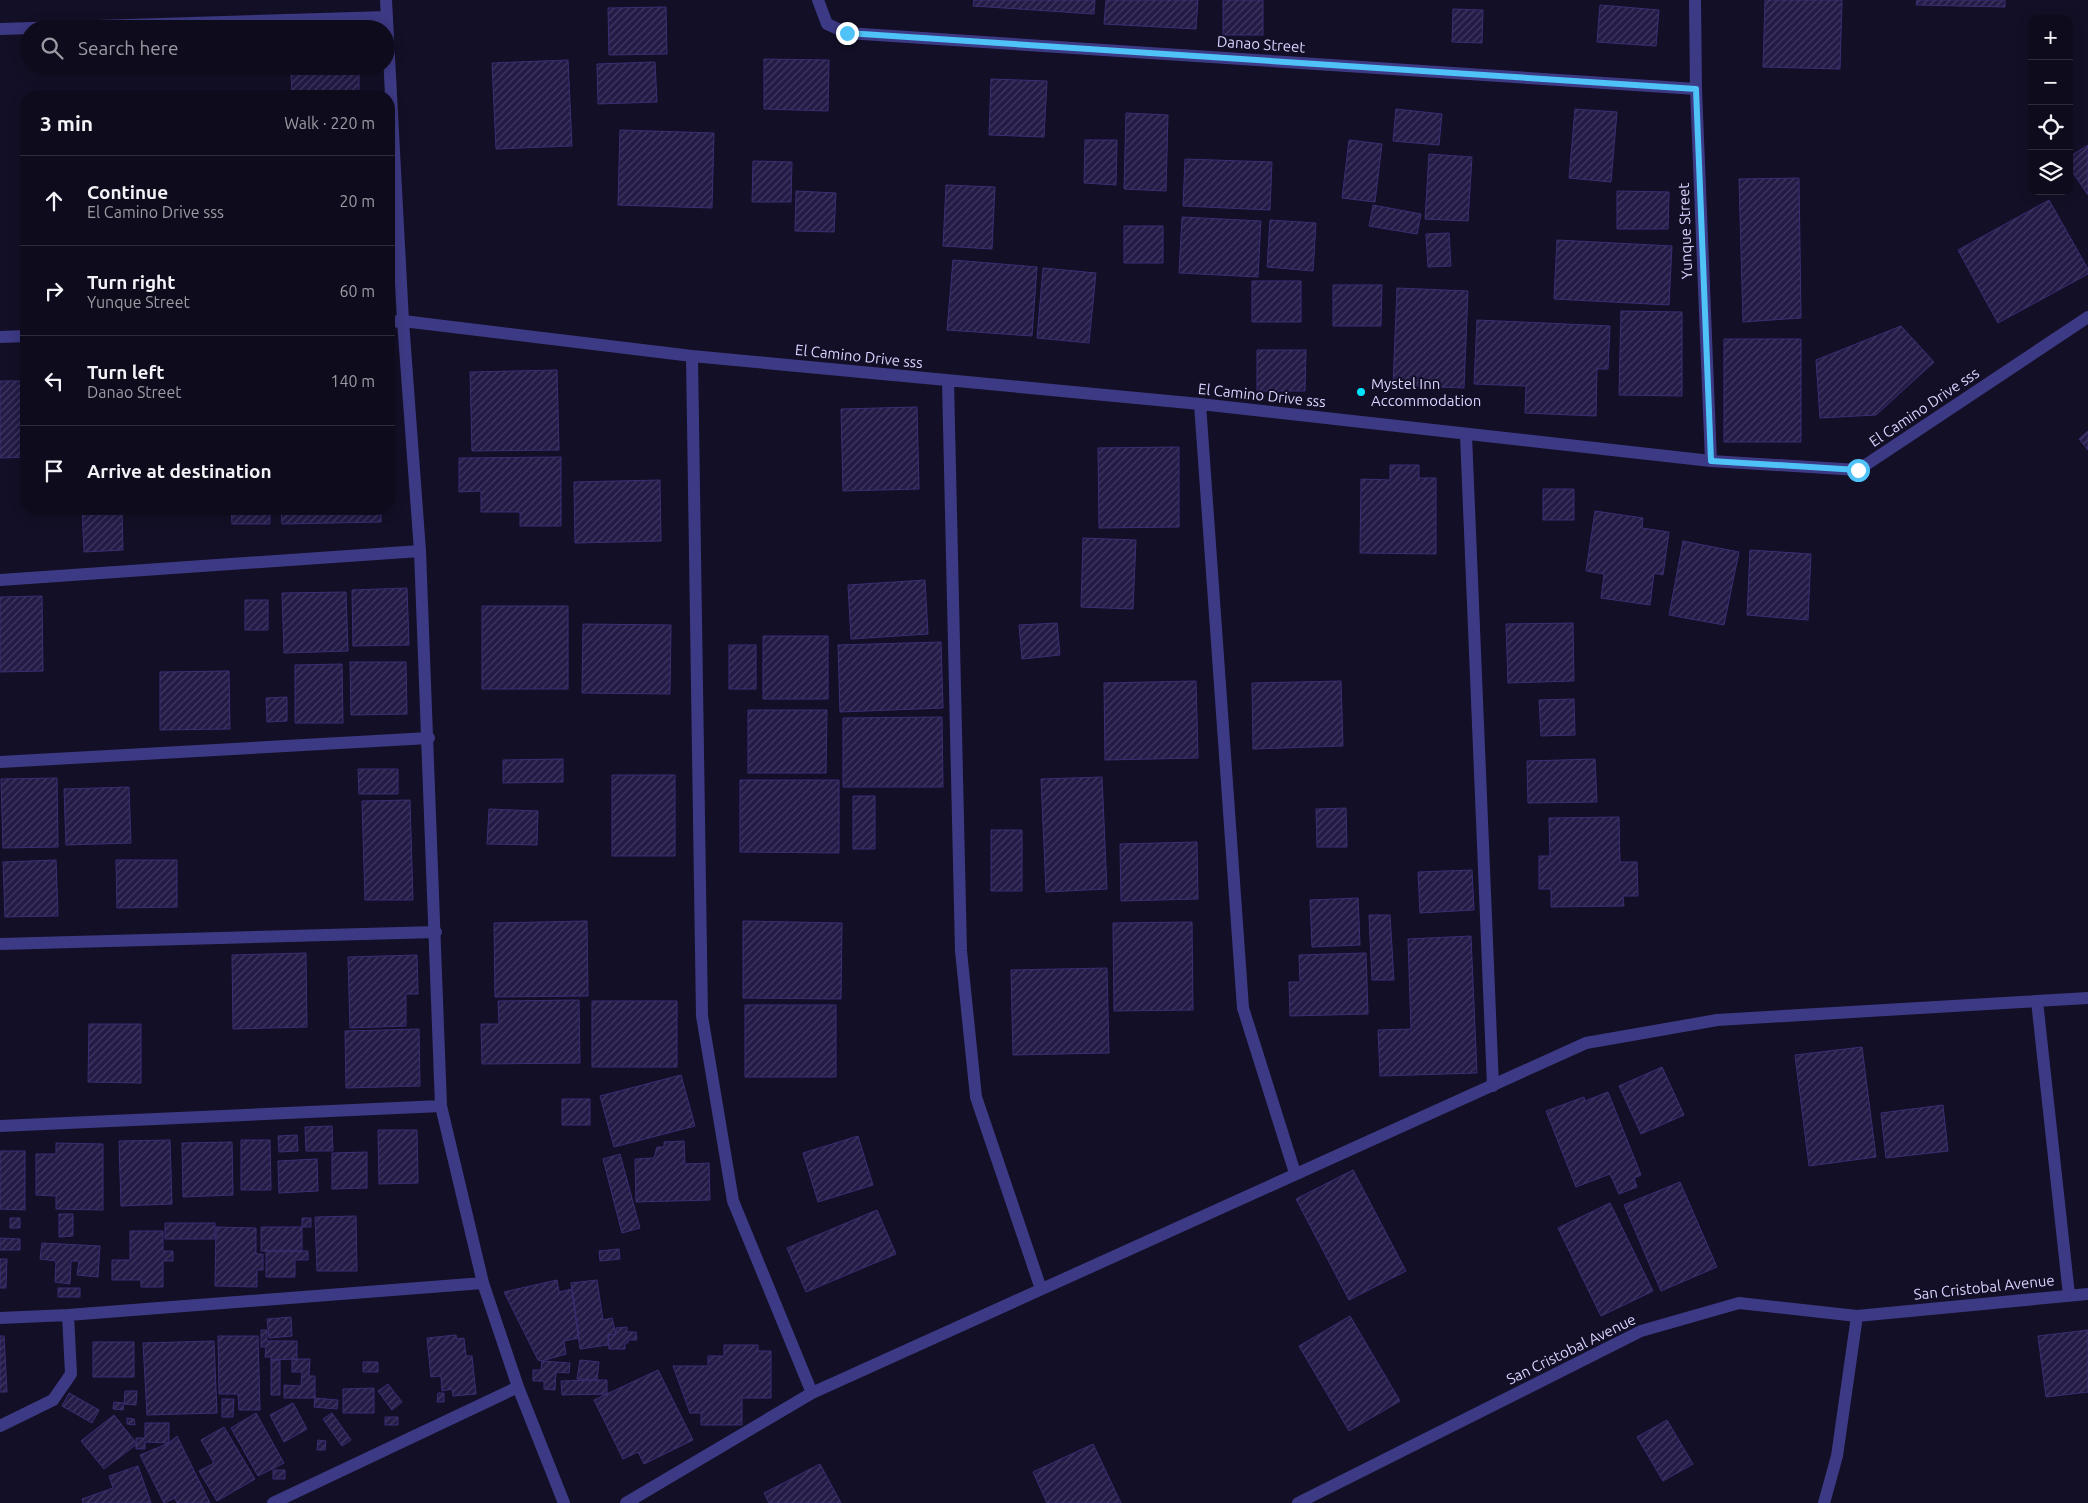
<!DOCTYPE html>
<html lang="en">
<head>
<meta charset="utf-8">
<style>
	body { margin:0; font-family:Ubuntu,sans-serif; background:#1c1929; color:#f1f3f6 }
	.controls { position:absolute; right:15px; top:15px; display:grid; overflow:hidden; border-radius:10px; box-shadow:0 2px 12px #0003 }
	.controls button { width:45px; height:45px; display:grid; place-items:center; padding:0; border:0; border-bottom:1px solid #2e2b3b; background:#0e0b1c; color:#f1f3f6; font:25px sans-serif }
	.stop { position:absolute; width:15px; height:15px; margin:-11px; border:4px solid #4fc3f7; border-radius:50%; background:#fff }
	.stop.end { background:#4fc3f7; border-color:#fff; box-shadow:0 1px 5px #0008 }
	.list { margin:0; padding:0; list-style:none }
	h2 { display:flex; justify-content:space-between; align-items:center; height:65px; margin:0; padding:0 20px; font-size:21px }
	h2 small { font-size:16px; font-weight:400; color:#9b9ba3 }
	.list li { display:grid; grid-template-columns:32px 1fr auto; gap:15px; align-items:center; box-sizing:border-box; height:90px; padding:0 20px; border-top:1px solid #2e2b3b }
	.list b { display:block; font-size:19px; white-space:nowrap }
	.list p { margin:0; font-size:16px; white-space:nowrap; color:#9b9ba3 }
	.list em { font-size:16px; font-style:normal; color:#9b9ba3 }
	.icon { flex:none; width:28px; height:28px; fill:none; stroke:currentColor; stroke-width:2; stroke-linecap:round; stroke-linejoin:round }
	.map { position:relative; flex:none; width:2088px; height:1503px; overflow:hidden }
	.search { position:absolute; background:#0e0b1c; box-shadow:0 2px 12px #0003; left:20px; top:20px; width:375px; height:55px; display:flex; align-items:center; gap:12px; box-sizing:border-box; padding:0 18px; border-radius:28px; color:#9b9ba3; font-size:19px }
	.panel { position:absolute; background:#0e0b1c; box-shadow:0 2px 12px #0003; left:20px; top:90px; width:375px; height:425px; border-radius:20px }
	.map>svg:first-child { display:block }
</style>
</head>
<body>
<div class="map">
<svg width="2088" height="1503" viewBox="0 0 2088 1503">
	<defs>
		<pattern id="building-hatch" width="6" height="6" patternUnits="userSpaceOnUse" patternTransform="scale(1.25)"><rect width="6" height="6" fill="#241b47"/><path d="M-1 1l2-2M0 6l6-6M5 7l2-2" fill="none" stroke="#433b63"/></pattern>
	</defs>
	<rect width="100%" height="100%" fill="#130f26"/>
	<!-- building -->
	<path fill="url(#building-hatch)" stroke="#3b2d73" d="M974 0H1095L1094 14 973 6Z
		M1106 0H1198L1196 29 1104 24Z
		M1223 0H1263V35H1223Z
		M1765 0H1842L1840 69 1763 67Z
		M1917 0H2005V7L1916 5Z
		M1600 5 1659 10 1656 46 1597 42Z
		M666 7 667 54 609 55 608 8Z
		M1453 9 1483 10 1482 43 1452 42Z
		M764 59 829 60 828 111 764 109Z
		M568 60 572 146 496 149 492 63Z
		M655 62 657 102 598 104 597 64Z
		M359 73V96H292L291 74Z
		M991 79 1047 81 1044 137 989 135Z
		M1396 109 1442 114 1439 145 1393 141Z
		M1575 109 1617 112 1611 182 1569 178Z
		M1126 113 1168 115 1166 191 1124 189Z
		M620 130 714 133 712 208 618 205Z
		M1085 140H1117L1116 185 1084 183Z
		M1349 140 1382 144 1375 202 1342 198Z
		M2088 145V195L2069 167V157Z
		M1429 154 1472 157 1468 221 1425 219Z
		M1185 159 1272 162 1270 210 1183 206Z
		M753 161 792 162 791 202H752Z
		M1799 178 1801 318 1743 322 1739 179Z
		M21 180H26V229H21Z
		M946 185 995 187 992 249 943 246Z
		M796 191 836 193 834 232 795 231Z
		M1617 191 1669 192 1668 229H1617Z
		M2049 200 2088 269V274L1998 323 1958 250Z
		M1373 205 1421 214 1417 234 1369 226Z
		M1182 217 1261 221 1258 277 1179 273Z
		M1270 220 1316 223 1313 271 1267 267Z
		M1124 226H1163V263H1124Z
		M1449 233 1451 266 1428 267 1426 234Z
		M1557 240 1672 246 1669 305 1554 299Z
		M953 260 1037 267 1032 336 947 330Z
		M1043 268 1096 273 1089 343 1037 338Z
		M1252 281H1301V322H1252Z
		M1333 285H1382L1381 326H1333Z
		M1397 288 1468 291 1464 388 1393 385Z
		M1621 311 1682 312V396L1619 395Z
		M1477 320 1610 326 1608 369H1597L1596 416 1525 413 1526 386 1474 384Z
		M1901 326 1934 362 1876 415 1820 418 1816 360Z
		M1724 339H1801V442H1724Z
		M1257 350H1306L1305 391H1257Z
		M557 370 559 450 472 451 470 372Z
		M0 381H26V457L0 458Z
		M917 407 919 489 843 491 841 409Z
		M2088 431V450L2079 439Z
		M1179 447V527L1099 528 1098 448Z
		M561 457V526H520V512H481V491L459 492V458Z
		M1390 465H1419V478H1436V554L1360 553 1361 479 1390 480Z
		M660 480 661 541 575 543 574 482Z
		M1543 489H1574V520H1543Z
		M82 509H122L123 550 84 552Z
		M231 509H270V524H232Z
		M281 509H381V522L282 524Z
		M1595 511 1643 518 1642 528 1669 532 1663 575 1654 573 1650 605 1601 598 1604 574 1586 571Z
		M1083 538 1136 540 1133 609 1081 607Z
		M1683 541 1739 552 1724 625 1669 615Z
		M1750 550 1811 554 1808 620 1747 615Z
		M925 580 928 634 851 639 848 585Z
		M407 588 409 645 353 646 352 590Z
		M346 592 348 651 284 653 282 593Z
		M42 596 43 671 0 672V597Z
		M245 600H268V630H245Z
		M482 606H568V689H482Z
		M1057 623 1060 655 1022 659 1019 625Z
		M1573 623 1574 681 1508 683 1506 624Z
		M583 624 671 625 670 694 582 693Z
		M763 636H828V699H763Z
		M941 642 943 708 840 712 838 645Z
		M729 645H756V689H729Z
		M350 662H406L407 714 351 715Z
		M342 664 343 723H295V665Z
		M229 671 230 729 160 730V672Z
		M1196 681 1198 758 1105 760 1104 683Z
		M1341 681 1343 746 1253 749 1252 683Z
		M287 697V721L267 722 266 698Z
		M1574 699 1575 735 1541 736 1539 700Z
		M748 710H827L826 773H748Z
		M942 717 943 787H843V718Z
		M563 759V782L503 783V760Z
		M1595 759 1597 802 1528 803 1527 761Z
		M358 769H398V794H359Z
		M612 775H675V856H612Z
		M1102 777 1107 889 1046 892 1041 779Z
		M57 778 58 847 3 848 1 779Z
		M740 780H839V853L740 852Z
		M129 787 131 843 66 845 64 789Z
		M853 796H875V849H853Z
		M410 800 413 900H365L362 801Z
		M1346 808 1347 847H1317L1316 809Z
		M489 809 538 811 537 845 487 844Z
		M1619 817 1620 862H1637L1638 896H1623L1624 906 1551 907V889H1539V856H1550L1549 818Z
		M991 830H1022V891H991Z
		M1197 842 1198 899 1121 901 1120 844Z
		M56 860 58 916 5 917 3 862Z
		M116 860H177V907L117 908Z
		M1472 870 1474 910 1420 913 1418 872Z
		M1358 898 1360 945 1312 947 1310 900Z
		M1369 915H1390L1394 980H1372Z
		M587 921 588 996 495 997 494 923Z
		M743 921 842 923 841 999 743 998Z
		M1192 922 1193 1010 1114 1011 1113 923Z
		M1471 936 1477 1073 1380 1076 1378 1030 1411 1029 1408 939Z
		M306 953 307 1027 233 1029 232 955Z
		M1366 953 1368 1014 1290 1016 1289 982H1300L1299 955Z
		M417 955 418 994H406V1026L350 1028 348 957Z
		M1107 968 1109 1053 1013 1055 1011 970Z
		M579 1000 580 1063 482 1064 481 1024H499L498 1001Z
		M592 1001H677V1067H592Z
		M745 1005H836V1077H745Z
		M89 1024H141V1083L88 1082Z
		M419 1029 420 1086 346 1088 345 1031Z
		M1862 1047 1876 1157 1809 1166 1795 1055Z
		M1662 1067 1684 1115 1641 1134 1619 1086Z
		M681 1075 695 1126 614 1147 600 1096Z
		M1608 1092 1641 1175 1634 1178 1637 1187 1619 1194 1610 1174 1576 1187 1546 1111 1584 1097 1585 1101Z
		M562 1099H590V1125H562Z
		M1943 1105 1948 1151 1886 1158 1881 1113Z
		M332 1126 333 1151H306L305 1127Z
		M378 1130H417L418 1183 379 1184Z
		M297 1135 298 1151 279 1152 278 1136Z
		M858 1136 873 1185 818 1202 803 1153Z
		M170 1140 172 1204 121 1206 119 1141Z
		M241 1140H270L271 1190H241Z
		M684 1141 685 1164 709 1163 710 1200 636 1202 635 1159 654 1158 657 1147H664V1142Z
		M232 1142 233 1195 183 1197 182 1143Z
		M56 1143 103 1144V1210L56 1209V1196L36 1195V1154H56Z
		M0 1151H25V1210L0 1209Z
		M367 1152V1188L332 1189V1153Z
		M620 1154 640 1228 622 1233 603 1159Z
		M317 1159 318 1191 279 1193 278 1161Z
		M1353 1170 1406 1271 1349 1300 1296 1199Z
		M1680 1182 1717 1267 1661 1291 1624 1205Z
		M1610 1203 1653 1291 1601 1316 1558 1228Z
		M877 1210 896 1254 806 1292 787 1248Z
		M59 1214H73V1236L59 1237Z
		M356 1216 357 1271H317L315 1217Z
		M10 1218H20V1228H10Z
		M302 1218H311V1227H302Z
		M165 1223H215V1239H165Z
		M216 1227 256 1228V1254H263V1270H257V1287L215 1286Z
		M261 1227H302V1251H261Z
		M130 1231H163V1251H173V1261H163V1287H141V1280H112V1260H130Z
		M0 1238 20 1239V1250H0Z
		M42 1243 100 1246 98 1277 77 1275 79 1261H71L70 1284 55 1282 56 1261 40 1259Z
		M619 1249 620 1259 600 1261 599 1251Z
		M266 1251H308V1260H295V1277H266Z
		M0 1259H7L6 1288H0Z
		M557 1280 559 1292 572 1289 579 1338 564 1341 566 1354 542 1361 538 1360 504 1292Z
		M597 1280 603 1320 612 1318 616 1334 608 1335V1345L580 1349 571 1283Z
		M58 1288H80V1297H58Z
		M1350 1316 1400 1401 1349 1431 1299 1346Z
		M291 1317 292 1336 269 1338 267 1319Z
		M627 1327V1332H636L637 1340H628V1343H625V1349H609L608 1335 616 1334V1328Z
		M261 1330H267V1341H297V1359L271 1360V1357H265L266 1347H261Z
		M2088 1330V1392L2046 1397 2038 1336Z
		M456 1335 457 1339 464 1338 466 1356H472L476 1394 453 1396 452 1389 442 1391 441 1376 431 1377 427 1338Z
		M0 1336H4L7 1392H0Z
		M218 1336H258L260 1410H239L238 1394H219Z
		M214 1341 217 1413 147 1415 143 1343Z
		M93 1342H134V1377H93Z
		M724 1345H758V1351H771V1398H742V1425H701V1413H690L673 1366H708V1356H724Z
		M292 1359H310L309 1376H315V1398H284V1385L301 1386 302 1372H292Z
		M271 1360H280V1395H271Z
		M580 1360 599 1362 597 1380 577 1379Z
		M542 1361 570 1363 569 1373 556 1372 555 1390 544 1389V1381H533V1370H541Z
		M363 1362H378V1372H363Z
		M658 1370 693 1440 644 1464 638 1452 623 1459 594 1400Z
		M597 1380H607V1394L562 1395 561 1381Z
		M388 1384 402 1402 392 1410 378 1391Z
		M374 1388V1413H343V1389Z
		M125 1391H137L136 1405 124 1404Z
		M69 1393 99 1410 92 1423 62 1406Z
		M438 1393H444V1402H437Z
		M315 1398 338 1400 337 1409 314 1407Z
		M222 1399H234L233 1417H222Z
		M114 1402 124 1403 123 1410 113 1409Z
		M293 1403 307 1429 284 1442 270 1415Z
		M256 1413 284 1463 258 1476 231 1428Z
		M332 1413 351 1440 342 1446 323 1419Z
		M114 1415 137 1444 104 1469 81 1441Z
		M385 1417H398V1425H385Z
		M127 1418 134 1419 135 1425 127 1424Z
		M1667 1420 1693 1464 1663 1481 1637 1437Z
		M145 1423H169V1443L145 1442V1449H136V1438H145Z
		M224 1427 255 1479 217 1501 199 1471 214 1463 201 1440Z
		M177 1436 210 1503H177L175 1498 164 1503 140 1455 169 1443Z
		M318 1440 326 1441 325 1450H317Z
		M1093 1444 1121 1503H1047L1033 1472Z
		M820 1464 841 1503H769L764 1493Z
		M138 1466 151 1503H83L82 1499 113 1488 109 1476Z
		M273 1470H285V1479H273Z"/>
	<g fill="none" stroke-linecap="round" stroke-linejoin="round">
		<!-- minor -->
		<path stroke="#3d3a85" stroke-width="12" d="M386 0 403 321 420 551 441 1106 483 1283 518 1387 564 1503
			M818 0 827 24 847 33 1696 89
			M1695 0 1696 89 1711 461
			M0 29 387 17
			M389 322 403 321 692 356 1200 404 1711 461 1858 470 2088 317
			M0 337 26 336
			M692 356 702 1016 733 1201 812 1393
			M948 381 961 951 976 1097 1041 1289
			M1200 404 1243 1008 1295 1173
			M1466 435 1493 1086
			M0 580 420 551
			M0 762 429 738
			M0 944 436 932
			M2037 1001 2069 1295
			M0 1126 441 1106
			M0 1318 68 1315 483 1283
			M0 1426 53 1400 71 1374 68 1315
			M273 1503 518 1387
			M626 1503 812 1393 1586 1043 1717 1020 2088 998
			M1298 1503 1641 1331 1739 1303 1857 1316 2088 1294
			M1824 1503 1837 1456 1857 1316"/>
	</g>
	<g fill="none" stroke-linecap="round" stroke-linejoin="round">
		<!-- route -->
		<path stroke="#4fc3f7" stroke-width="6" d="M847 33 1696 89 1711 461 1858 470"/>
	</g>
	<!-- markers -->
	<circle fill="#00e5ff" stroke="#130f26" stroke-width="2" cx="1361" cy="392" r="5"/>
	<g text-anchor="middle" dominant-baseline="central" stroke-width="4" stroke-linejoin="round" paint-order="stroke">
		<!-- street labels -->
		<g font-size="15" fill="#d9d4ff" stroke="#130f26">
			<text transform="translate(1261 44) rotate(4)">Danao Street</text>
			<text transform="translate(1685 231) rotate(-92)">Yunque Street</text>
			<text transform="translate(859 356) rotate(6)">El Camino Drive sss</text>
			<text transform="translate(1262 395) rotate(6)">El Camino Drive sss</text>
			<text transform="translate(1924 407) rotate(-34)">El Camino Drive sss</text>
			<text transform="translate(1984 1287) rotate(-6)">San Cristobal Avenue</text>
			<text transform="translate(1571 1349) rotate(-26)">San Cristobal Avenue</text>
		</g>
		<!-- poi labels -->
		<g font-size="15" fill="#d9d4ff" stroke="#130f26" text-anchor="start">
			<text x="1371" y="383">Mystel Inn<tspan x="1371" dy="17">Accommodation</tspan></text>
		</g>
	</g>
</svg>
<div class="controls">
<button>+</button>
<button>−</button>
<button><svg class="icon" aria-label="locate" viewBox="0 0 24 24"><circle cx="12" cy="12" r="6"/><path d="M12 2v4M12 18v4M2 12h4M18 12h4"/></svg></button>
<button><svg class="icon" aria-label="layers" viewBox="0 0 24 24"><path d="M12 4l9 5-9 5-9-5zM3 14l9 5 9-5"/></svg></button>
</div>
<div class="stop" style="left:1858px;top:470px"></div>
<div class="stop end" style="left:847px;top:33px"></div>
<div class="search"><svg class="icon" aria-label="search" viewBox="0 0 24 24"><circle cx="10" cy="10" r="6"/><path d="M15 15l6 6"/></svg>Search here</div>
<section class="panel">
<h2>3 min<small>Walk · 220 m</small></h2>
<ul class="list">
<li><svg class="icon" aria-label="ahead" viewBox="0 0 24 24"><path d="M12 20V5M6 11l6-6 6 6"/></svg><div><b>Continue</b><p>El Camino Drive sss</p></div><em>20 m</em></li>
<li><svg class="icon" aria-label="right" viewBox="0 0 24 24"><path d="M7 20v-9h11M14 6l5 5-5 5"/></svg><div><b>Turn right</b><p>Yunque Street</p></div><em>60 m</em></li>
<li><svg class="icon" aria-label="left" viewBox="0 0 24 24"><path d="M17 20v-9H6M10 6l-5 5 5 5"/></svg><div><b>Turn left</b><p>Danao Street</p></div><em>140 m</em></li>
<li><svg class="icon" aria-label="arrive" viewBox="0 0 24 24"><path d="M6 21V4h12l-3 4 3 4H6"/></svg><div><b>Arrive at destination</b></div></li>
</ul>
</section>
</div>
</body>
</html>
